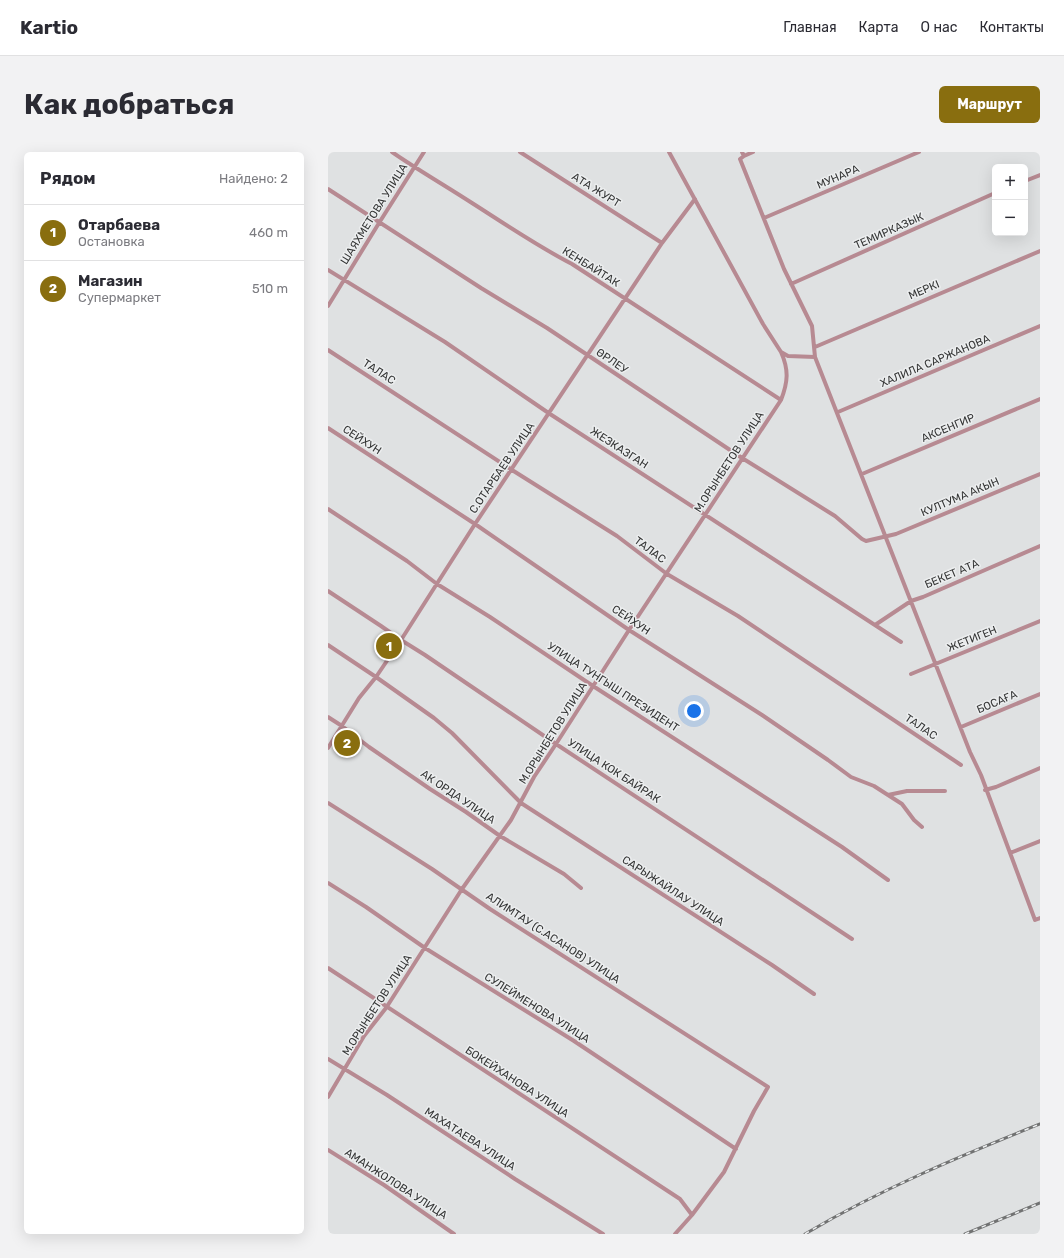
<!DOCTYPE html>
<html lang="ru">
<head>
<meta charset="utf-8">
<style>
	body { margin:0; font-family:Rubik,sans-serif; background:#f2f2f3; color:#2b2b33 }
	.controls { position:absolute; right:12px; top:12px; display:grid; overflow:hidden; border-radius:6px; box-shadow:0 4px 16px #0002 }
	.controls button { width:36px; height:36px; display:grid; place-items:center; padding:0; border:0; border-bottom:1px solid #e1e1e2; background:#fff; color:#2b2b33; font:20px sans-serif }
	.you { position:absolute; left:366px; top:559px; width:14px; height:14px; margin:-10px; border:3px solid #fff; border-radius:50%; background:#1a73e8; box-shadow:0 0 0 6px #1a73e833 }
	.badge { display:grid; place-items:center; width:26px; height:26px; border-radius:50%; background:#896e0f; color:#fff; font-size:13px; font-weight:700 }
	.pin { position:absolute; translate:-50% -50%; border:2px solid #fff; box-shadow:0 1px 4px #0006 }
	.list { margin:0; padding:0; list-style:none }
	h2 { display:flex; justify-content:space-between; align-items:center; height:52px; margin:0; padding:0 16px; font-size:17px }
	h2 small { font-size:13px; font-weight:400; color:#7c7c81 }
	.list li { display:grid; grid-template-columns:26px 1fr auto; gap:12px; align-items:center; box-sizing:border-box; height:56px; padding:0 16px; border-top:1px solid #e1e1e2 }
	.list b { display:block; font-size:15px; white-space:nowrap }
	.list p { margin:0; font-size:13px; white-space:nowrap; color:#7c7c81 }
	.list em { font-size:13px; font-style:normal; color:#7c7c81 }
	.map { position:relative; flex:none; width:712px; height:1082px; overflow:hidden; border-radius:6px }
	header { display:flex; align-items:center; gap:24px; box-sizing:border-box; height:56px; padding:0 20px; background:#fff; border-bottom:1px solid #e1e1e2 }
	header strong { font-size:19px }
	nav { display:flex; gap:22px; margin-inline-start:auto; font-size:14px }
	.intro { display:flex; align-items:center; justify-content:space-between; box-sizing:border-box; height:96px; padding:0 24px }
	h1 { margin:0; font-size:28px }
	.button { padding:10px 18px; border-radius:6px; background:#896e0f; color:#fff; font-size:14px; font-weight:700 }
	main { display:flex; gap:24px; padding:0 24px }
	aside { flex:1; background:#fff; border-radius:6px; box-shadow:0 4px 16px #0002 }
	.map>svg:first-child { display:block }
</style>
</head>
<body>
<header>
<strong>Kartio</strong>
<nav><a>Главная</a><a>Карта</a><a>О нас</a><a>Контакты</a></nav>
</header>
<div class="intro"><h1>Как добраться</h1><a class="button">Маршрут</a></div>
<main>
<aside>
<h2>Рядом<small>Найдено: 2</small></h2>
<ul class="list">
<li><span class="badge">1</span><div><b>Отарбаева</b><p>Остановка</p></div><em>460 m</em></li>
<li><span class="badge">2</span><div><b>Магазин</b><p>Супермаркет</p></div><em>510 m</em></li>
</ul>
</aside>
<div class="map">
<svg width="712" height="1082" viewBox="0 0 712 1082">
	<rect width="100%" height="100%" fill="#dfe1e2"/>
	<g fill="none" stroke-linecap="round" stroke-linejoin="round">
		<!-- street -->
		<path stroke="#b78a92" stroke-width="4" d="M64 0C90 18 118 34 144 51 177 72 209 94 244 112L453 248
			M192 0 334 91
			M341 0 435 172 453 200 460 204 487 205
			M414 0 416 4 412 7 456 117 484 174 487 205 642 600 653 623 707 768 712 766
			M416 4 425 0
			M697 29 712 23
			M0 37 153 136 219 176 414 306 507 364 534 387 538 389 568 382 712 322
			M436 66 591 0
			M0 118 117 190 222 262 573 490
			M463 132 667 41
			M0 154 51 71 96 0
			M487 195 712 99
			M0 198 184 318 289 384 339 422 410 464 633 613
			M510 260 712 174
			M0 276 147 372 301 478 434 563 500 608 523 625 546 634 574 652 586 668 594 675
			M534 322 712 247
			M0 357 79 409 109 432 162 465 265 534 514 695 560 728
			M0 439 53 474 73 488 97 503 228 592 524 787
			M547 473 583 449 595 445 712 394
			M0 493 48 525 106 566 124 581 193 651 444 813 486 842
			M583 522 712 469
			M0 565 14 574 41 595 102 637 138 660 172 684 236 722 253 736
			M633 575 712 542
			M0 596 31 546 48 525 73 488 147 372 334 91 367 47
			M657 638 668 635 712 616
			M560 643 579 639H617
			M0 651 104 717 162 757 440 935 426 959 396 1020 364 1063 347 1082
			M682 701 712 689
			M0 731 38 755 97 796 246 889 408 997
			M0 816 352 1047 364 1063
			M0 907 59 943 187 1027 275 1082
			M0 945 36 884 58 856 134 737 183 668 206 625 228 592 301 478 453 248C460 230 461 218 453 200
			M0 998 56 1033 126 1082"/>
		<defs>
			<path id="rail" d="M477 1082C551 1038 632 1004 712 972
				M637 1082 712 1051"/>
		</defs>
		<!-- rail casing -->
		<use href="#rail" stroke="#717272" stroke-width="3"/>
		<!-- rail -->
		<use href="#rail" stroke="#eceeef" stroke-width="1.5" stroke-dasharray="4.5" stroke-linecap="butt"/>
	</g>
	<g text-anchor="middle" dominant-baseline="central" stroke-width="3" stroke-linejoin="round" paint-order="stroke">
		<!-- street labels -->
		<g font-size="11" fill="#353636" stroke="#eceeef">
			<text transform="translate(510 25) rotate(-23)">МУНАРА</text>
			<text transform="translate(268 38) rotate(32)">АТА ЖУРТ</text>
			<text transform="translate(46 62) rotate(-58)">ШАЯХМЕТОВА УЛИЦА</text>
			<text transform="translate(561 79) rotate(-24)">ТЕМИРКАЗЫК</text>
			<text transform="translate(263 115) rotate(32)">КЕНБАЙТАК</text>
			<text transform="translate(596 138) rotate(-23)">МЕРКІ</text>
			<text transform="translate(284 209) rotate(34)">ӨРЛЕУ</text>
			<text transform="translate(607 209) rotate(-23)">ХАЛИЛА САРЖАНОВА</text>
			<text transform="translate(51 220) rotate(33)">ТАЛАС</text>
			<text transform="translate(620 276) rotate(-23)">АКСЕНГИР</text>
			<text transform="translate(34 288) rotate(33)">СЕЙХУН</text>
			<text transform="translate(291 296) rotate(33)">ЖЕЗКАЗГАН</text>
			<text transform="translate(401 310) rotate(-57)">М.ОРЫНБЕТОВ УЛИЦА</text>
			<text transform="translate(174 316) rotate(-56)">С.ОТАРБАЕВ УЛИЦА</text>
			<text transform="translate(632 345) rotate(-23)">КУЛТУМА АКЫН</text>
			<text transform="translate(322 398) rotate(37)">ТАЛАС</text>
			<text transform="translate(624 422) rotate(-23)">БЕКЕТ АТА</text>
			<text transform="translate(303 468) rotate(34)">СЕЙХУН</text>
			<text transform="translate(644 487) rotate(-22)">ЖЕТИГЕН</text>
			<text transform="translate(285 535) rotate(33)">УЛИЦА ТУНГЫШ ПРЕЗИДЕНТ</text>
			<text transform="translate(669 550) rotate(-23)">БОСАҒА</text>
			<text transform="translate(593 575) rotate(34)">ТАЛАС</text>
			<text transform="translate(225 581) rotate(-58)">М.ОРЫНБЕТОВ УЛИЦА</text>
			<text transform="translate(286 619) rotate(33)">УЛИЦА КОК БАЙРАК</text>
			<text transform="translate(130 645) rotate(34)">АК ОРДА УЛИЦА</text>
			<text transform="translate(345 739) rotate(33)">САРЫЖАЙЛАУ УЛИЦА</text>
			<text transform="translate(225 786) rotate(33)">АЛИМТАУ (С.АСАНОВ) УЛИЦА</text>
			<text transform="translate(49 853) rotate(-57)">М.ОРЫНБЕТОВ УЛИЦА</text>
			<text transform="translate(209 856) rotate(32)">СУЛЕЙМЕНОВА УЛИЦА</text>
			<text transform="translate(189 930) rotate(33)">БОКЕЙХАНОВА УЛИЦА</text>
			<text transform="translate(142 987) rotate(33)">МАХАТАЕВА УЛИЦА</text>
			<text transform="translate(68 1032) rotate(33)">АМАНЖОЛОВА УЛИЦА</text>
		</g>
	</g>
</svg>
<div class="controls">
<button>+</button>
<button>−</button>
</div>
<div class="you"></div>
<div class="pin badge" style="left:61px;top:494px">1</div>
<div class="pin badge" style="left:19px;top:591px">2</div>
</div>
</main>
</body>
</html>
